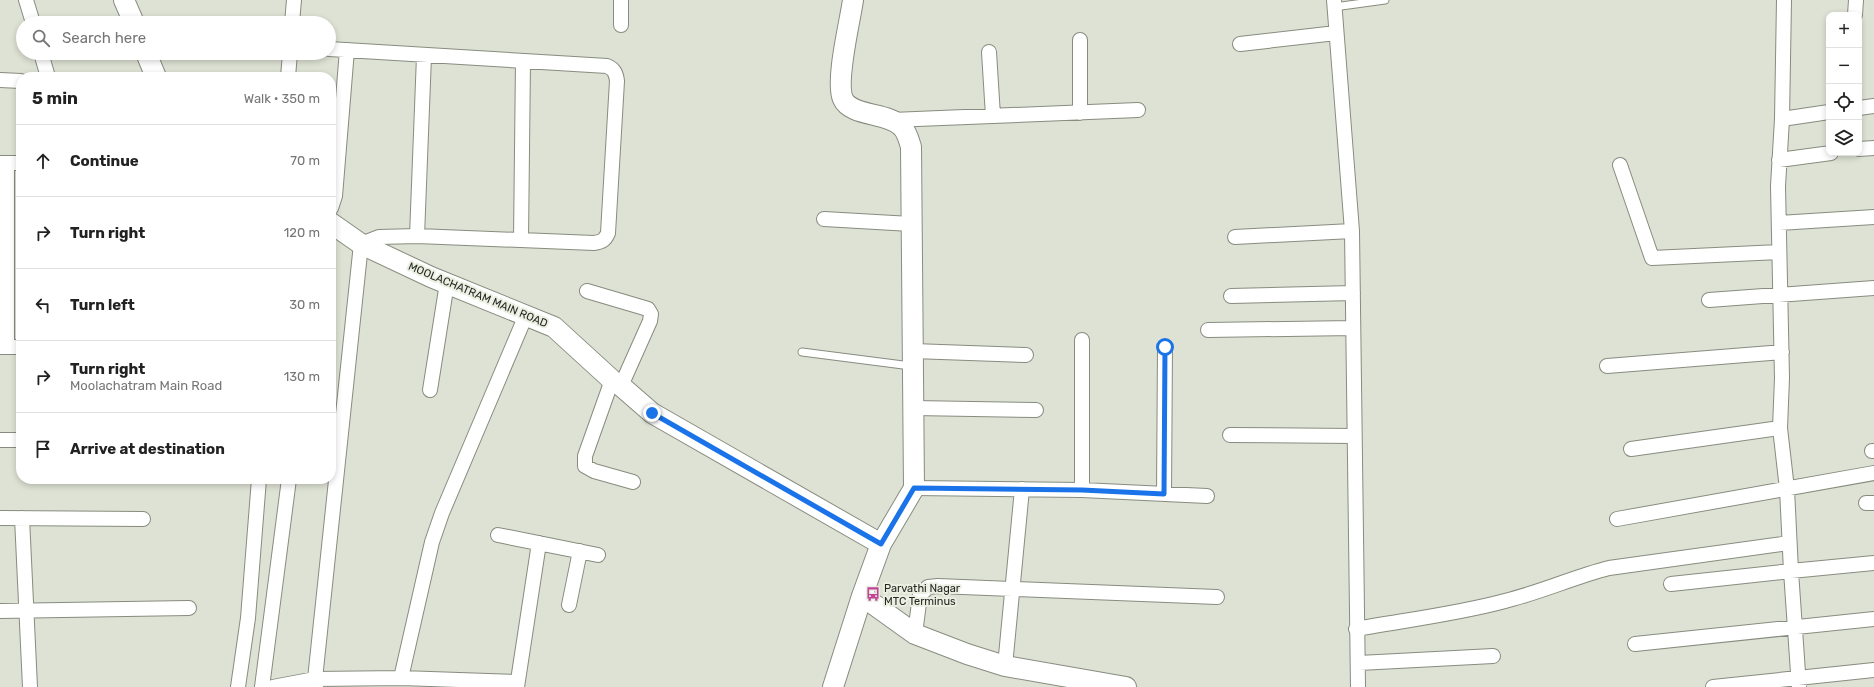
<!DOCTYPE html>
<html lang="en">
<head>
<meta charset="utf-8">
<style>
	body { margin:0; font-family:Rubik,sans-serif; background:#f6f6f6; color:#222 }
	.controls { position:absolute; right:12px; top:12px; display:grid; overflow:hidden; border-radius:8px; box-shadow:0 2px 6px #0003 }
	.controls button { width:36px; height:36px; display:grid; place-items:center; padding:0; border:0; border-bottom:1px solid #e0e0e0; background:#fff; color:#222; font:20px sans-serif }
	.stop { position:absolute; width:12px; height:12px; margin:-9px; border:3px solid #1a73e8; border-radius:50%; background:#fff }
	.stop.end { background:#1a73e8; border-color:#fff; box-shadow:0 1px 4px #0008 }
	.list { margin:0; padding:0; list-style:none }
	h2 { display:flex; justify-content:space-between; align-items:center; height:52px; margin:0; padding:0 16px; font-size:17px }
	h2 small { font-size:13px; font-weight:400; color:#767676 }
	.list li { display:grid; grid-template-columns:26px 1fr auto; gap:12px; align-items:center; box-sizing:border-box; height:72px; padding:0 16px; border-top:1px solid #e0e0e0 }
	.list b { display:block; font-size:15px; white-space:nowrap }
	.list p { margin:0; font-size:13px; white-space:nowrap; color:#767676 }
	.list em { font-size:13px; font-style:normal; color:#767676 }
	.icon { flex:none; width:22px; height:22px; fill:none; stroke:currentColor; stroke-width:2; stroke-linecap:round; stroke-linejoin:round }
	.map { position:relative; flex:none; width:1874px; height:687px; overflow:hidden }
	.search { position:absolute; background:#fff; box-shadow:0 2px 6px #0003; left:16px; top:16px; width:320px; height:44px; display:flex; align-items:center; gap:10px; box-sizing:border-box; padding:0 14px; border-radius:22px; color:#767676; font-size:15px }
	.panel { position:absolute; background:#fff; box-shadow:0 2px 6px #0003; left:16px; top:72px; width:320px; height:412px; border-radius:16px }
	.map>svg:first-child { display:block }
</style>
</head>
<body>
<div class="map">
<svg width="1874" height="687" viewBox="0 0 1874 687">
	<rect width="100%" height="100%" fill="#dde2d4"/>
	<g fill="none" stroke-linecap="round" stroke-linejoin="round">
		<defs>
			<path id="lane" d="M1334 7 1385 0
				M802 352 911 366"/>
			<path id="street" d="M26 0 33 23
				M1334 0 1352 231 1358 687
				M1784 0 1782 119 1778 186 1782 378 1780 428 1787 489 1791 571 1799 687
				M1855 15 1856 0
				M292 23 294 0
				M621 25V0
				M1240 44 1336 33
				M989 52 993 116
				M41 53 48 77
				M288 77 290 53
				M0 80 21 81
				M1859 108 1874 106
				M1080 113V40
				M1782 119 1829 112
				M892 120 1138 110
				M1859 149 1874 148
				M1779 160 1831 153
				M0 163H21
				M1620 165 1652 258 1779 252
				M331 208 335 196 347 50
				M824 219 911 224
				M1779 223 1874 217
				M417 236 424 56
				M1235 237 1352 231
				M521 239 523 61
				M587 291 648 309 651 314 650 321 621 386
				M1231 296 1353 293
				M1709 300 1874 288
				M1208 330 1353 328
				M0 347H21
				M7 347V163
				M913 351 1026 355
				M1607 366 1782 352
				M612 380 585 456V466L594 471 633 482
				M430 390 447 283
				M913 408 1036 410
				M1230 435 1354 436
				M0 440H21
				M1631 449 1780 428
				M1872 451H1874
				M914 488 1082 490 1207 496
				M1082 490V340
				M1164 494 1165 347
				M1866 503H1874
				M0 518 143 519
				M22 518 30 687
				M1617 519 1874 473
				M498 535 598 555
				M1671 584 1791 571 1874 563
				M569 605 580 551
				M0 611 189 608
				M1356 629C1406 620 1457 614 1505 601 1541 592 1574 577 1609 568L1789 543
				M915 634 920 595 928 587 938 586 1217 597
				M1635 644 1874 619
				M1359 663 1493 656
				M1005 666 1022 489
				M401 678 432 542 442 513 526 315
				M238 687 248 618 259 479
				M262 687 289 479
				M273 687 315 679 401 678 517 682
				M316 687 315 679 361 244 379 237 417 236 594 243C602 242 605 240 608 233L617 81C616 73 614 69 607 66L329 49
				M517 687 539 543
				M1713 687 1874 670"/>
			<path id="secondary" d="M124 0 134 23
				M146 53 156 77
				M331 223 361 244 431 277 554 327 612 380 621 386 652 413 881 544
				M862 596 915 634 967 654 1005 666 1126 687
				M833 687 862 596 881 544 914 488 911 147C909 140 907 132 902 127 889 112 851 117 843 99 835 81 850 22 853 0"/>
		</defs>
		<!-- lane casing -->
		<use href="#lane" stroke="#878c7f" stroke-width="9"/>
		<!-- street casing -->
		<use href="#street" stroke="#878c7f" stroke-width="16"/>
		<!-- secondary casing -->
		<use href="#secondary" stroke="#878c7f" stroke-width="22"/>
		<!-- lane -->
		<use href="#lane" stroke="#fff" stroke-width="7"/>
		<!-- street -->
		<use href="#street" stroke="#fff" stroke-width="14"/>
		<!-- secondary -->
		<use href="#secondary" stroke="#fff" stroke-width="20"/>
	</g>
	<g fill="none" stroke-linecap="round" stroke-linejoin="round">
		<!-- route -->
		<path stroke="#1a73e8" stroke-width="5" d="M652 413 881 544 914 488 1082 490 1164 494 1165 347"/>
	</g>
	<!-- icons -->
	<defs>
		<symbol id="bus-bare" viewBox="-9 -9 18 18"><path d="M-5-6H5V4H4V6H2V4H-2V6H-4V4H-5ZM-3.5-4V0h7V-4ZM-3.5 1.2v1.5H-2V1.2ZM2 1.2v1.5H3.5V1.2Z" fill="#c04597" stroke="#eaefe1" stroke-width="2.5" paint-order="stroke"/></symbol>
	</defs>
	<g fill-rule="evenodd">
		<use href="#bus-bare" x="863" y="584" width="20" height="20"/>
	</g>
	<g text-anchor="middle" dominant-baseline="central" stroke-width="4" stroke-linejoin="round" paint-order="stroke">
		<!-- street labels -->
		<g font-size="11" fill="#242621" stroke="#eaefe1">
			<text transform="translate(478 295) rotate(23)">MOOLACHATRAM MAIN ROAD</text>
		</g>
		<!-- poi labels -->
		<g font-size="11" fill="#242621" stroke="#eaefe1" text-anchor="start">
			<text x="884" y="588">Parvathi Nagar<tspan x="884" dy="13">MTC Terminus</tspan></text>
		</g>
	</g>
</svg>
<div class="controls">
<button>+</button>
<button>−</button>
<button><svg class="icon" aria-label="locate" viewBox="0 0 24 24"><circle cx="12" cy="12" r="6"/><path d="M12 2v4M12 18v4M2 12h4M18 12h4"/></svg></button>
<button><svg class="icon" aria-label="layers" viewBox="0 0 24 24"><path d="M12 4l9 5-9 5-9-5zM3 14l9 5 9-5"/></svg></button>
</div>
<div class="stop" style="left:1165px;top:347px"></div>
<div class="stop end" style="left:652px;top:413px"></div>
<div class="search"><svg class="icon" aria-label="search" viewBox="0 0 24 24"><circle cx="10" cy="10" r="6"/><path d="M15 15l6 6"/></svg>Search here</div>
<section class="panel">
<h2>5 min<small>Walk · 350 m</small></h2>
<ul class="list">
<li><svg class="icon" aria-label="ahead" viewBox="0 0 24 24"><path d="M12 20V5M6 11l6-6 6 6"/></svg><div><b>Continue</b></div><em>70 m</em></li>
<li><svg class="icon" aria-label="right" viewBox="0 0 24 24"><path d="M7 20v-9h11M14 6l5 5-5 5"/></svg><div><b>Turn right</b></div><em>120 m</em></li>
<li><svg class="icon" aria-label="left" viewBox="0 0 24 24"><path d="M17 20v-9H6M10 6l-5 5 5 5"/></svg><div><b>Turn left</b></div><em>30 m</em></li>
<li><svg class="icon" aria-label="right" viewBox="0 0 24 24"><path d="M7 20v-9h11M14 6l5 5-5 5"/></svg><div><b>Turn right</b><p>Moolachatram Main Road</p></div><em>130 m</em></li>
<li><svg class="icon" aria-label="arrive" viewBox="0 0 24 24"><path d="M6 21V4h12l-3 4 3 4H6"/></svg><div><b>Arrive at destination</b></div></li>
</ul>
</section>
</div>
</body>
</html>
